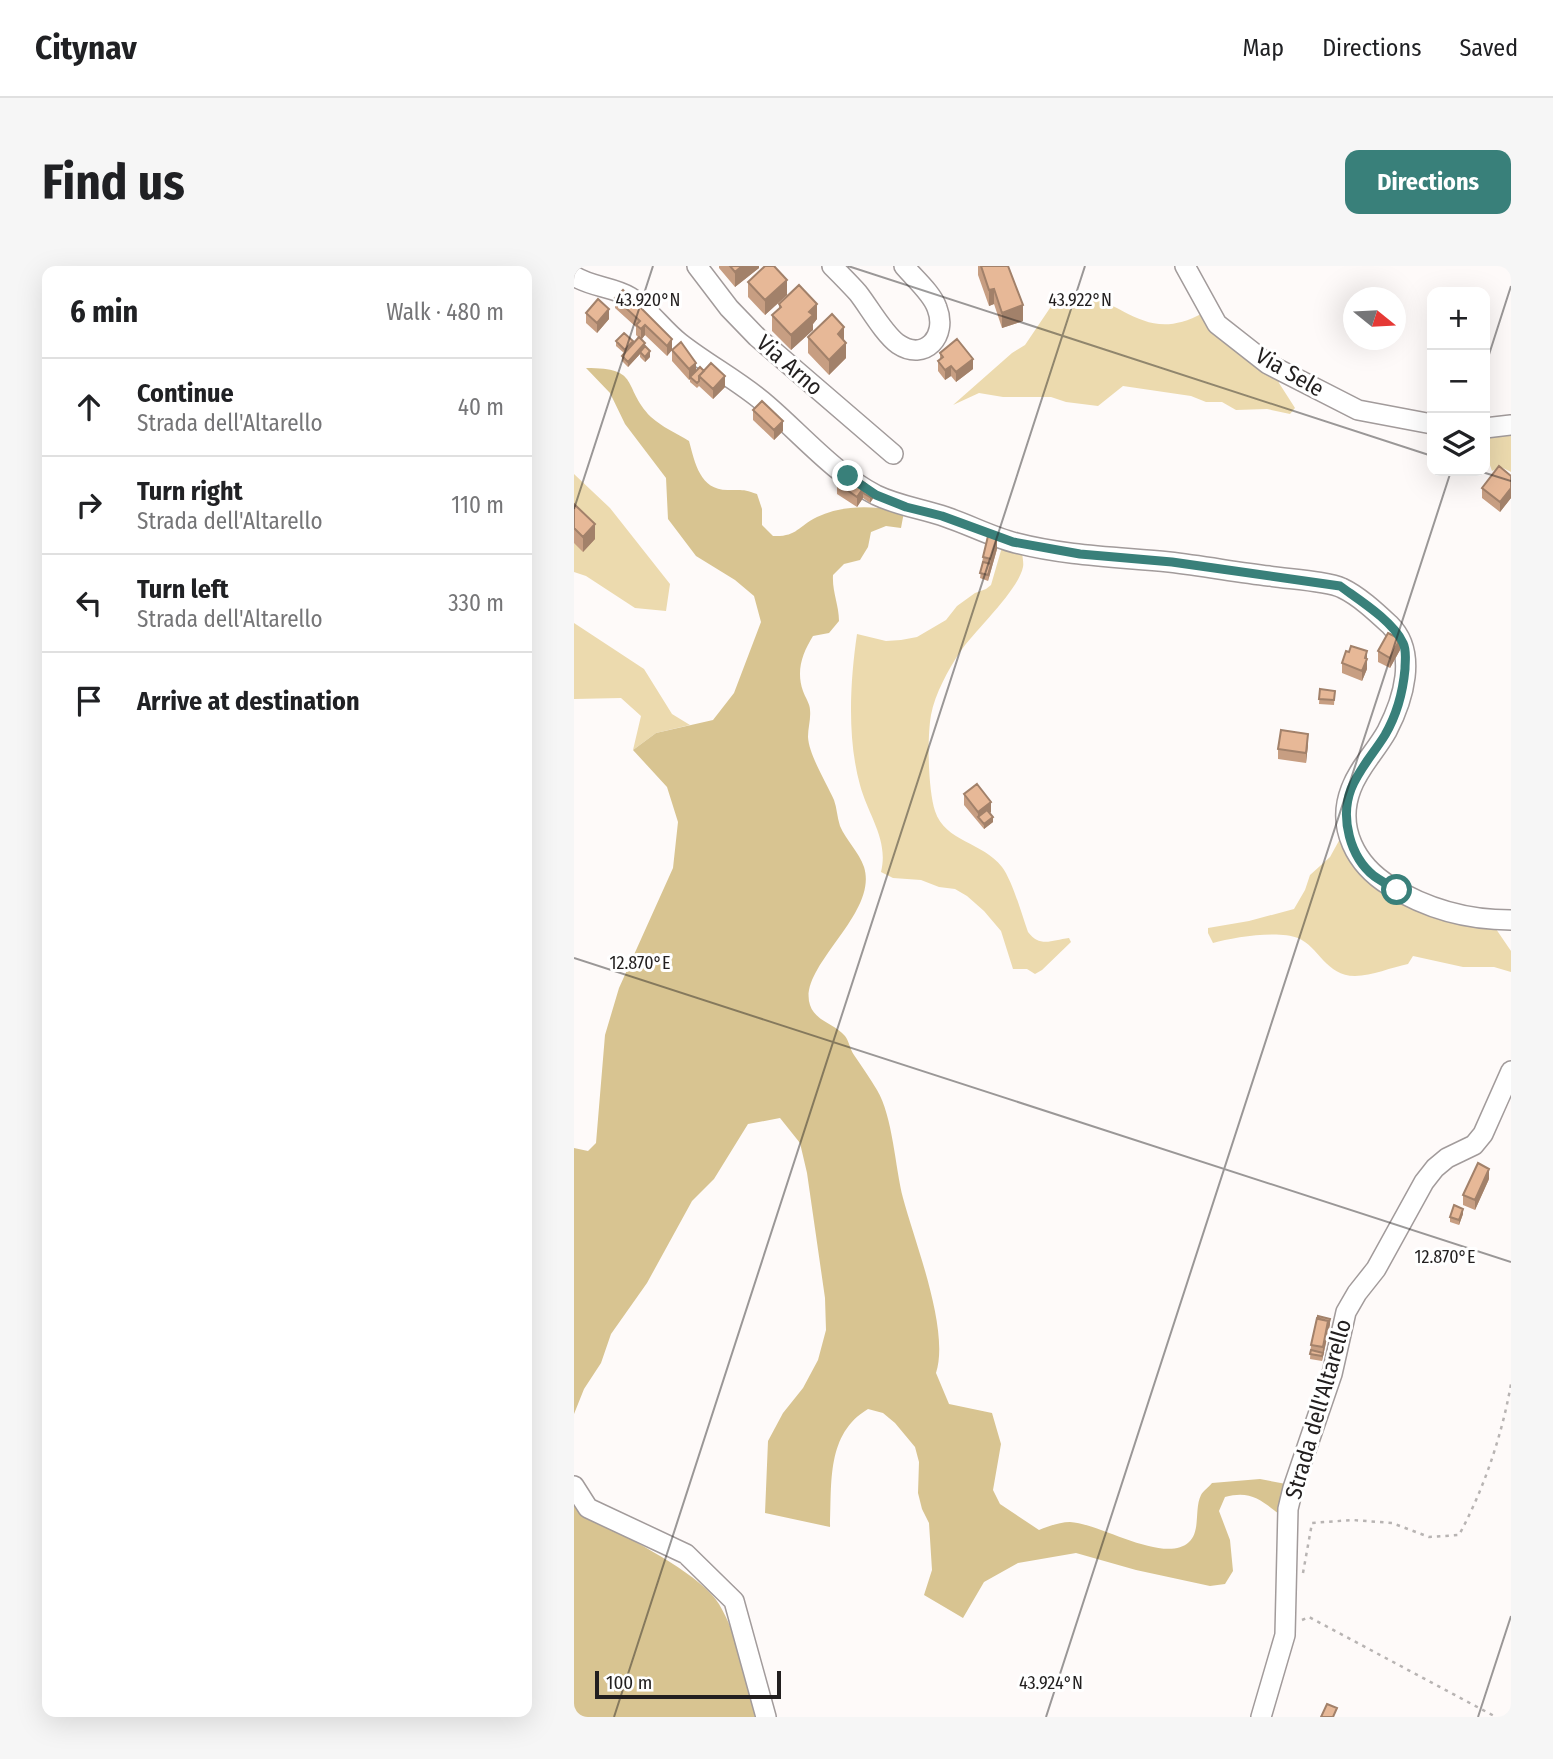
<!DOCTYPE html>
<html lang="en">
<head>
<meta charset="utf-8">
<style>
	body { margin:0; font-family:"Fira Sans Condensed",sans-serif; background:#f6f6f6; color:#202124 }
	.controls { position:absolute; right:21px; top:21px; display:grid; overflow:hidden; border-radius:14px; box-shadow:0 7px 28px #0002 }
	.controls button { width:63px; height:63px; display:grid; place-items:center; padding:0; border:0; border-bottom:2px solid #e0e0e0; background:#fff; color:#202124; font:35px sans-serif }
	.compass { position:absolute; left:769px; top:21px; width:63px; height:63px; border-radius:50%; background:#fff; box-shadow:0 7px 28px #0002; rotate:108deg }
	.scale { position:absolute; left:21px; bottom:18px; width:186px; box-sizing:border-box; padding-left:7px; border:4px solid #221f1f; border-top:0; font-size:19px; line-height:24px; white-space:nowrap; color:#221f1f; -webkit-text-stroke:5px #fff; paint-order:stroke }
	.stop { position:absolute; width:21px; height:21px; margin:-16px; border:5px solid #39807a; border-radius:50%; background:#fff }
	.stop.end { background:#39807a; border-color:#fff; box-shadow:0 2px 7px #0008 }
	.list { margin:0; padding:0; list-style:none }
	h2 { display:flex; justify-content:space-between; align-items:center; height:91px; margin:0; padding:0 28px; font-size:30px }
	h2 small { font-size:23px; font-weight:400; color:#757577 }
	.list li { display:grid; grid-template-columns:46px 1fr auto; gap:21px; align-items:center; box-sizing:border-box; height:98px; padding:0 28px; border-top:2px solid #e0e0e0 }
	.list b { display:block; font-size:26px; white-space:nowrap }
	.list p { margin:0; font-size:23px; white-space:nowrap; color:#757577 }
	.list em { font-size:23px; font-style:normal; color:#757577 }
	.icon { flex:none; width:38px; height:38px; fill:none; stroke:currentColor; stroke-width:2; stroke-linecap:round; stroke-linejoin:round }
	.map { position:relative; flex:none; width:937px; height:1451px; overflow:hidden; border-radius:14px }
	header { display:flex; align-items:center; gap:42px; box-sizing:border-box; height:98px; padding:0 35px; background:#fff; border-bottom:2px solid #e0e0e0 }
	header strong { font-size:33px }
	nav { display:flex; gap:38px; margin-inline-start:auto; font-size:24px }
	.intro { display:flex; align-items:center; justify-content:space-between; box-sizing:border-box; height:168px; padding:0 42px }
	h1 { margin:0; font-size:49px }
	.button { padding:18px 32px; border-radius:14px; background:#39807a; color:#fff; font-size:24px; font-weight:700 }
	main { display:flex; gap:42px; padding:0 42px }
	aside { flex:1; background:#fff; border-radius:14px; box-shadow:0 7px 28px #0002 }
	.map>svg:first-child { display:block }
</style>
</head>
<body>
<header>
<strong>Citynav</strong>
<nav><a>Map</a><a>Directions</a><a>Saved</a></nav>
</header>
<div class="intro"><h1>Find us</h1><a class="button">Directions</a></div>
<main>
<aside>
<h2>6 min<small>Walk · 480 m</small></h2>
<ul class="list">
<li><svg class="icon" aria-label="ahead" viewBox="0 0 24 24"><path d="M12 20V5M6 11l6-6 6 6"/></svg><div><b>Continue</b><p>Strada dell'Altarello</p></div><em>40 m</em></li>
<li><svg class="icon" aria-label="right" viewBox="0 0 24 24"><path d="M7 20v-9h11M14 6l5 5-5 5"/></svg><div><b>Turn right</b><p>Strada dell'Altarello</p></div><em>110 m</em></li>
<li><svg class="icon" aria-label="left" viewBox="0 0 24 24"><path d="M17 20v-9H6M10 6l-5 5 5 5"/></svg><div><b>Turn left</b><p>Strada dell'Altarello</p></div><em>330 m</em></li>
<li><svg class="icon" aria-label="arrive" viewBox="0 0 24 24"><path d="M6 21V4h12l-3 4 3 4H6"/></svg><div><b>Arrive at destination</b></div></li>
</ul>
</aside>
<div class="map">
<svg width="937" height="1451" viewBox="0 0 937 1451">
	<rect width="100%" height="100%" fill="#fefaf9"/>
	<!-- green -->
	<path fill="#ecdaae" d="M506 27C554 39 574 77 629 47L704 111 705 117 721 142 716 148 693 143 662 144 648 136H632L617 130 549 120 524 140 492 136 477 131H429L405 127 379 139 438 87 451 79 478 39Z
		M929 167H937V206L927 201 918 205 911 185V174Z
		M0 208 36 242 96 318 92 345 61 342 12 310 0 306Z
		M428 281 448 285C448 290 450 296 449 301 444 325 401 364 386 386 374 404 361 428 357 449 353 472 354 523 361 545 371 576 409 576 428 601 438 614 448 649 454 666 466 682 478 674 495 672L497 676 468 704 461 708 453 703H439L427 665 410 645 393 630 381 623 365 621 347 614 319 612 307 606C315 574 294 549 286 519 273 472 276 416 283 368L312 375 327 374 343 371 372 354 383 340 401 327 412 323 417 319Z
		M0 357 70 403 98 448 116 459 82 467 59 484 67 450 47 432 0 433Z
		M767 571 787 605 922 663 937 685V706L920 701H889L839 690 834 698C818 701 798 710 781 710 752 710 745 681 724 672 704 664 659 671 639 677L634 667V662L675 655 720 643 731 624 736 609 756 591Z"/>
	<!-- forest -->
	<path fill="#d8c491" d="M12 102C68 102 47 120 77 151 88 161 102 167 115 175 121 197 126 225 155 224 168 224 170 223 183 228L188 243V259L199 270C223 271 223 261 243 251 270 238 302 240 330 246L327 262 312 260 297 266 294 281 286 294 270 298 259 309C258 326 265 339 265 355L255 367 239 370C228 388 222 405 229 425 231 431 236 438 236 444 237 453 234 462 234 471 235 489 252 516 260 534 263 542 263 551 266 560 272 574 285 586 290 601 305 648 223 701 236 739 241 755 261 758 271 770 275 775 276 783 280 789 288 801 296 812 303 824 319 851 321 901 329 932 341 977 376 1064 362 1107L375 1138 418 1147 427 1178 419 1224 426 1238 465 1264C475 1260 486 1256 496 1256 525 1257 591 1299 615 1276 627 1265 620 1243 627 1229 629 1225 635 1221 638 1217L686 1213 712 1218 708 1250C687 1235 678 1224 651 1231L645 1245 656 1274 659 1305 651 1318 636 1320 562 1304 502 1287 444 1297 410 1316 389 1352 350 1329 358 1304 355 1257 348 1243 344 1227 345 1196 341 1181 321 1157 309 1147 294 1143C252 1168 258 1217 256 1261L191 1247 194 1175 209 1147 229 1122 244 1094 252 1064 251 1032 233 907 226 877 206 852 174 858 140 913 118 935 73 1017 37 1068 27 1097 10 1123 0 1148V882L14 885 22 877 31 769 45 722 99 602 104 556 93 521 59 484 82 467 139 454 160 427 187 356 180 330 161 314 122 290 94 253 92 212 51 158 36 127Z
		M0 1239 6 1247C41 1265 126 1306 145 1338 165 1372 172 1413 181 1451H0Z"/>
	<g fill="none" stroke-linecap="round" stroke-linejoin="round">
		<defs>
			<path id="minor" d="M123 0 155 42 183 71 319 188
				M258 0C267 9 276 18 284 27 295 41 310 68 324 78 351 96 374 70 363 42 358 27 340 12 330 0
				M611 0 643 58 694 98 784 144 858 158
				M0 10C17 21 40 21 56 31 75 43 89 64 106 77 134 99 167 116 193 139 229 170 260 207 302 229 325 240 349 243 372 251 396 259 418 271 442 277 492 290 544 291 595 296 629 300 662 306 695 310 713 313 754 315 768 322 785 330 802 346 816 359 844 387 829 434 813 465 802 485 785 501 777 523 762 562 782 599 816 620 853 643 893 654 937 654
				M911 162 937 159
				M0 1220 14 1242 112 1288 160 1335 192 1451
				M687 1451 711 1369 714 1243 719 1222 758 1108 772 1046 783 1027 802 1003 850 916 861 902 873 892 900 879 909 868 937 805"/>
		</defs>
		<!-- minor casing -->
		<use href="#minor" stroke="#a29b9b" stroke-width="22"/>
		<!-- path -->
		<path stroke="#b8b4b3" stroke-width="2.5" stroke-dasharray="3.5 5" stroke-linecap="butt" d="M729 1307 738 1257 779 1254 818 1257 855 1271 885 1269C910 1223 928 1169 937 1118
			M728 1354 735 1351 922 1451"/>
		<!-- minor -->
		<use href="#minor" stroke="#fff" stroke-width="19"/>
	</g>
	<!-- wall -->
	<path fill="#c79e82" d="M145 0H185V2L161 21 145 2Z
		M404 0H434L449 55 428 62 420 38 415 40 404 9Z
		M174 16 213 29 191 49 174 31Z
		M41 32 122 105 151 121 139 133 125 120 123 122 116 116V113L115 114 98 95V84L93 90 71 69 67 74 76 91 71 96 66 91V88L54 101 48 95V90L50 87 42 80V75L59 78 64 71 62 69V61L41 42Z
		M205 38 243 53 239 58V64L217 84 198 65V49L205 43Z
		M12 47 35 53 23 67 12 57Z
		M234 71 270 75 272 92 255 109 234 87Z
		M366 87 399 103 382 116 377 110 371 114 364 105V95L366 94Z
		M179 144 209 165 200 174 179 154Z
		M937 210V232L926 246 908 232V222Z
		M261 213 292 223 300 231 296 237 289 232 283 241 263 228V220L261 218Z
		M0 238 21 273 9 286 0 277Z
		M423 283 414 315 406 312 409 291Z
		M826 384 816 402 804 396V385Z
		M793 385V403L788 415 768 407V397L775 386Z
		M746 423 761 425 760 439 745 438Z
		M734 478 732 497 704 493V483Z
		M390 528 417 546 416 547 419 556 410 563 390 539Z
		M915 913 901 944 889 939V929Z
		M889 948 885 959 876 956V951Z
		M756 1058 748 1095 736 1093 737 1079Z"/>
	<!-- shaded-wall -->
	<path fill="#a2816a" d="M168 0H185V2L161 21V6Z
		M213 14V29L191 49V34Z
		M420 23V38L415 40V24Z
		M243 38V53L239 58V64L217 84V69L235 46Z
		M449 39V55L428 62V47Z
		M35 43V53L23 67V57Z
		M71 59V69L67 74V63Z
		M270 61V76L264 68Z
		M98 73V84L93 90V80Z
		M71 77V82L66 86V88L54 101V96Z
		M272 77V92L255 109V94Z
		M76 85V91L71 96V91Z
		M399 93V103L382 116V106Z
		M122 97V107L115 114V103Z
		M377 100V110L371 114V104Z
		M151 110V121L139 133V123Z
		M209 155V165L200 174V164Z
		M292 218V229L289 227V232L283 241V231Z
		M937 222V232L926 246V236Z
		M300 226V231L296 237V231Z
		M21 258V273L9 286V271Z
		M423 272V283L414 315 417 293Z
		M826 373V384L816 402V392Z
		M793 385V403L788 415V405Z
		M734 468V478L732 497V487Z
		M417 536V546L407 554 404 551V556V546Z
		M419 551V556L410 563V558Z
		M915 903V913L901 944V934Z
		M889 943V948L885 959V954Z
		M756 1053V1058L748 1095 749 1081 754 1055Z"/>
	<!-- building -->
	<path fill="#e7b897" stroke="#a2816a" stroke-width="2" d="M156 0H168L161 6Z
		M191 0H200L213 14 191 34 174 16Z
		M407 0H434L449 39 428 47 420 23 415 24Z
		M225 19 243 38 235 46 239 49 217 69 198 49 207 41 205 38Z
		M49 24 98 73 93 80 71 59 67 63 62 59 66 55 41 32Z
		M24 33 35 43 23 57 12 47Z
		M258 48 270 61 264 68 272 77 255 94 234 71Z
		M50 67 59 75 51 84 42 75Z
		M65 71 71 77 54 96 48 90Z
		M383 73 399 93 382 106 377 100 371 104 364 95 369 91 366 87Z
		M107 76 122 97 115 103 98 84Z
		M71 80 76 85 71 91 66 86Z
		M137 97 151 110 139 123 125 110Z
		M126 101 130 105 125 110V115L123 117 116 111Z
		M188 135 209 155 200 164 179 144Z
		M925 200 937 210V222L926 236 908 222Z
		M272 204 292 218 283 231 263 217Z
		M266 205 270 208 264 216 261 213Z
		M293 221 300 226 296 231 289 227Z
		M0 238 21 258 9 271 0 262Z
		M414 270 423 272 417 293 409 291Z
		M409 296 417 298 414 309 406 307Z
		M814 367 826 373 816 392 804 385Z
		M777 380 793 385 791 392 793 393 788 405 768 397 772 385 775 386Z
		M746 423 761 425 760 434 745 433Z
		M707 464 734 468 732 487 704 483Z
		M403 518 417 536 404 546 390 528Z
		M413 544 419 551 410 558 404 551Z
		M904 897 915 903 901 934 889 929Z
		M880 939 889 943 885 954 876 951Z
		M744 1050 756 1053 754 1060V1055L744 1053Z
		M743 1052 754 1055 749 1081 737 1079Z
		M737 1084 749 1087 748 1090 736 1088Z
		M753 1438 763 1442 759 1451H747Z"/>
	<g fill="none" stroke-linecap="round" stroke-linejoin="round">
		<!-- route -->
		<path stroke="#39807a" stroke-width="9" d="M274 210 302 229 332 241 368 250 439 276 506 288 598 296 766 320C785 334 819 355 829 377 833 385 831 394 831 403 829 425 822 450 811 469 800 487 785 503 777 523 766 552 776 591 800 610 807 615 816 620 823 624"/>
	</g>
	<!-- ticks -->
	<path fill="none" stroke="#221f1f" stroke-width="2" stroke-opacity="0.45" d="M274 0 858 190M911 101 937 20M905 205 937 215M0 243 79 0M0 692 937 996M40 1451 511 0M472 1451 877 205M904 1451 937 1350"/>
	<g text-anchor="middle" dominant-baseline="central" stroke-width="6" stroke-linejoin="round" paint-order="stroke">
		<!-- street labels -->
		<g font-size="23" fill="#221f1f" stroke="#fff">
			<text transform="translate(216 99) rotate(41)">Via Arno</text>
			<text transform="translate(716 106) rotate(30)">Via Sele</text>
			<text transform="translate(744 1143) rotate(-74)">Strada dell'Altarello</text>
		</g>
	</g>
	<g font-size="18" text-anchor="middle" fill="#221f1f" stroke="#fff" stroke-width="6" stroke-linejoin="round" paint-order="stroke">
		<text x="74" y="40">43.920°N</text>
		<text x="506" y="40">43.922°N</text>
		<text x="66" y="703">12.870°E</text>
		<text x="871" y="997">12.870°E</text>
		<text x="477" y="1423">43.924°N</text>
	</g>
</svg>
<div class="controls">
<button>+</button>
<button>−</button>
<button><svg class="icon" aria-label="layers" viewBox="0 0 24 24"><path d="M12 4l9 5-9 5-9-5zM3 14l9 5 9-5"/></svg></button>
</div>
<svg class="compass" viewBox="-18 -18 36 36"><path d="M0-13l5 13h-10z" fill="#e53935"/><path d="M0 13l5-13h-10z" fill="#757577"/></svg>
<div class="scale">100 m</div>
<div class="stop" style="left:823px;top:624px"></div>
<div class="stop end" style="left:274px;top:210px"></div>
</div>
</main>
</body>
</html>
